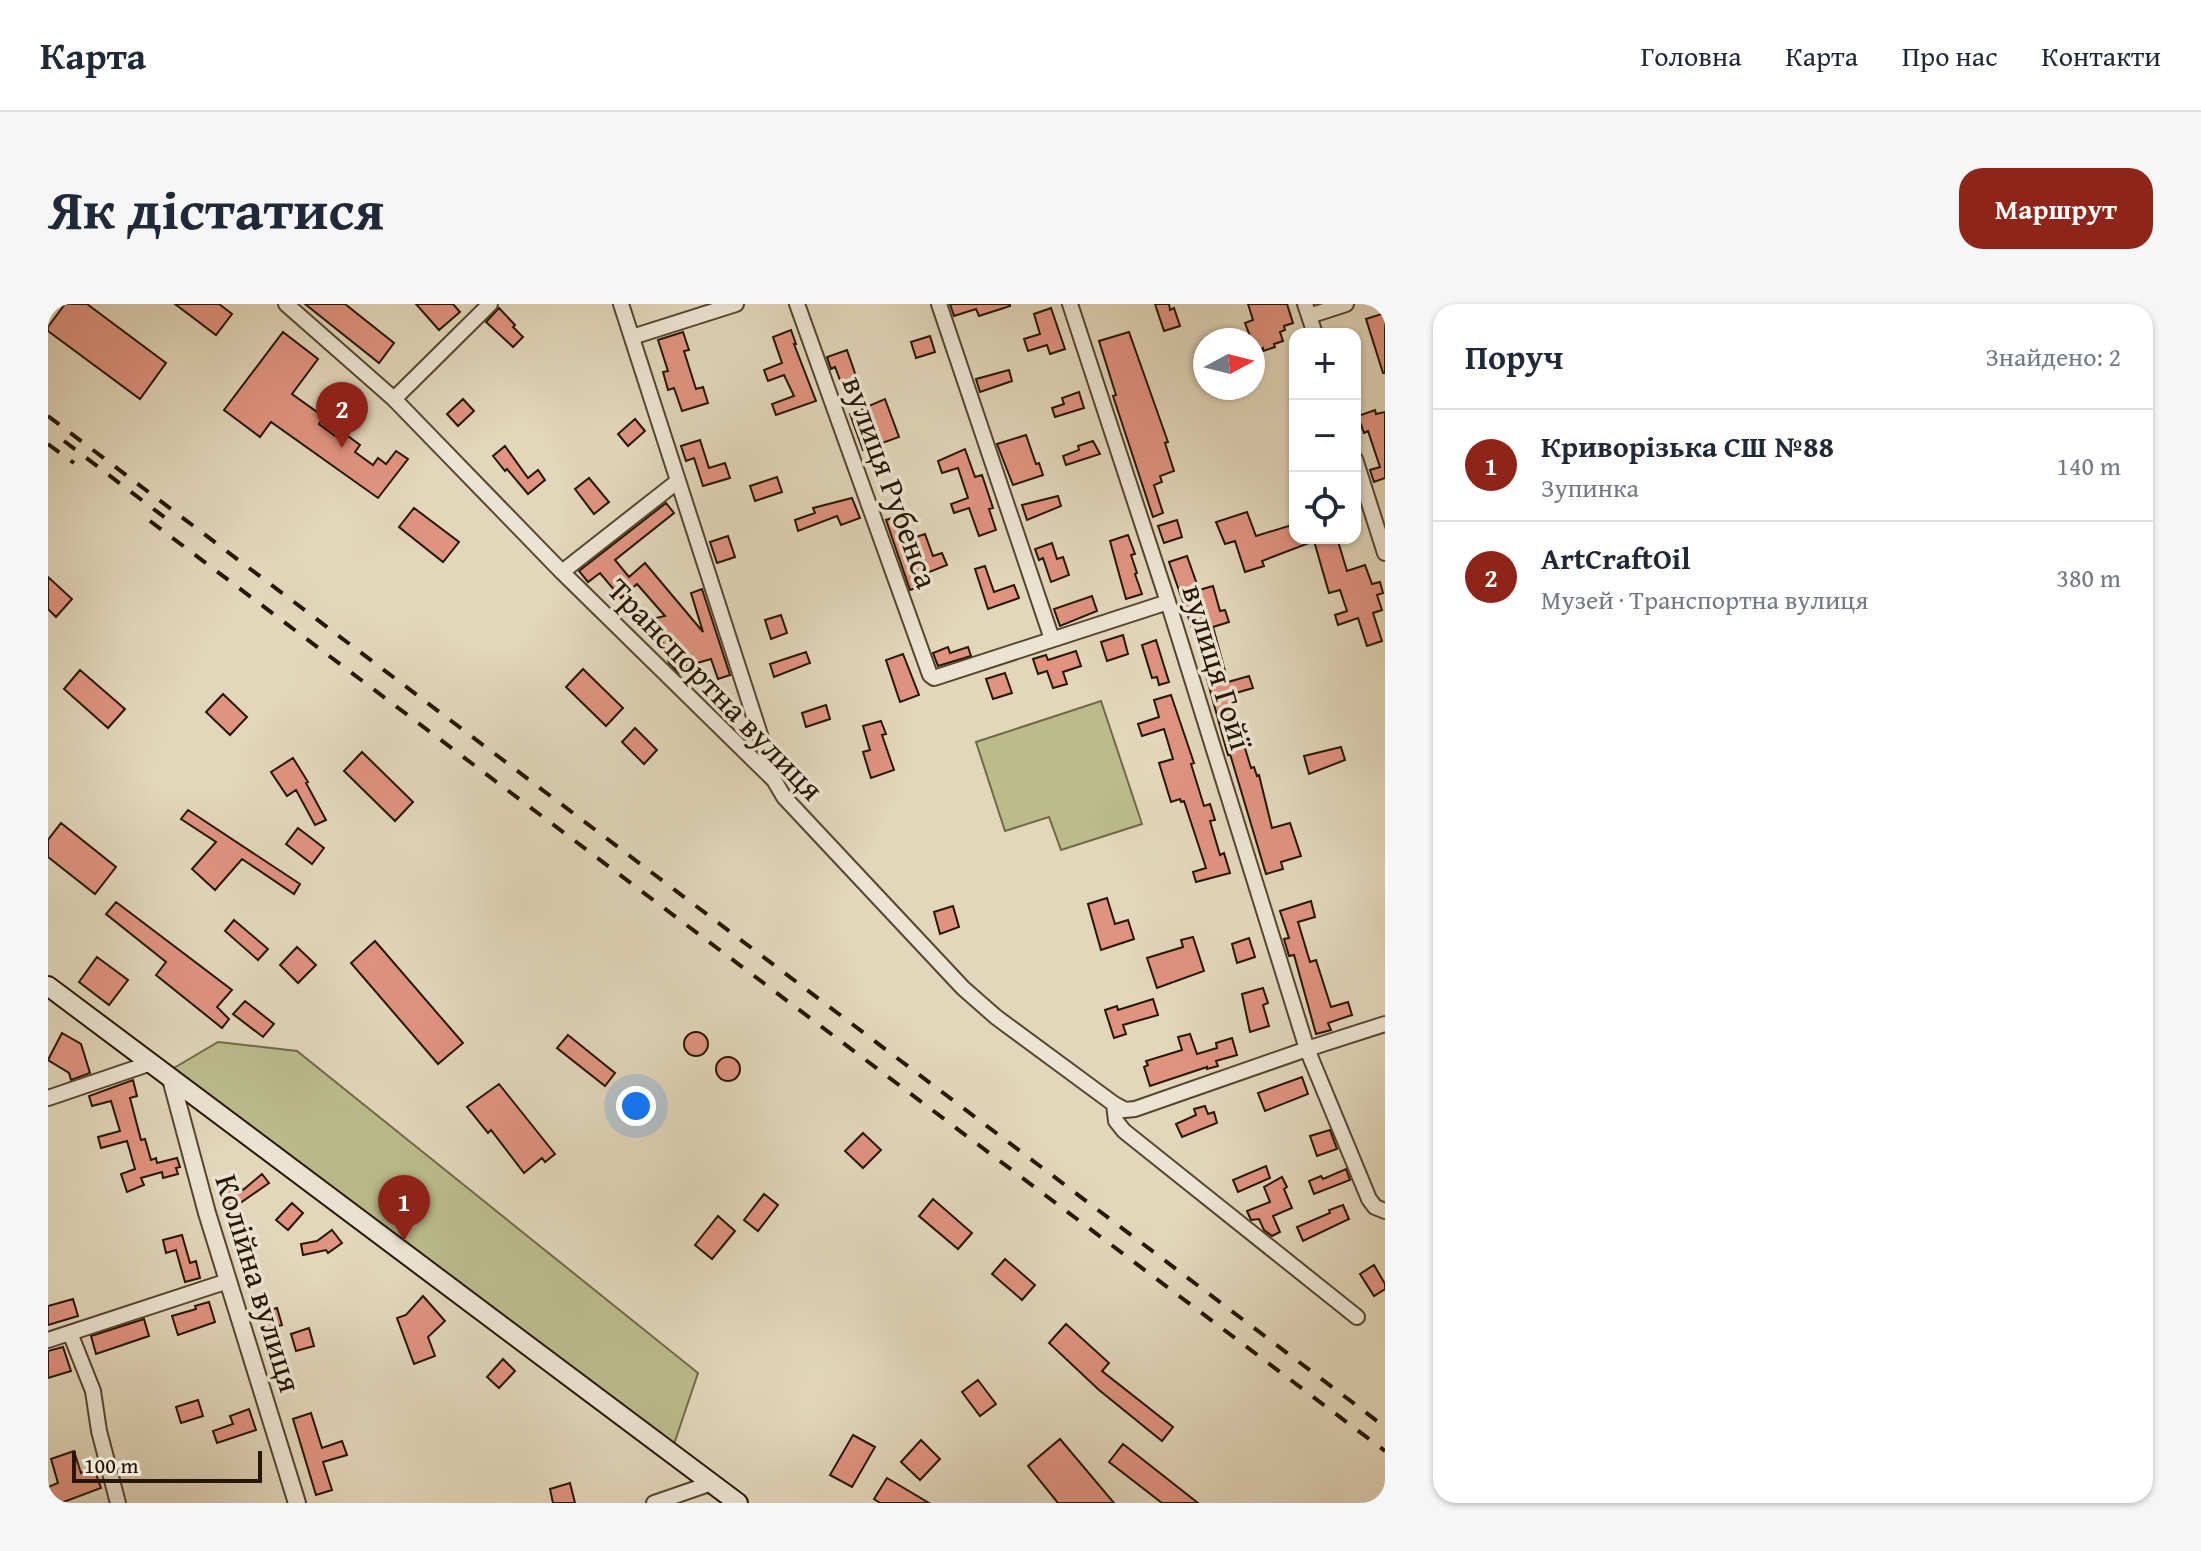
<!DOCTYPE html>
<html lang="uk">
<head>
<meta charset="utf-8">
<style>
	body { margin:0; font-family:"Gentium Book Plus",serif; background:#f6f6f7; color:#1f2937 }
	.controls { position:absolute; right:24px; top:24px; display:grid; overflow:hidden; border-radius:16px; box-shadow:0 2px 6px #0004 }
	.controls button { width:72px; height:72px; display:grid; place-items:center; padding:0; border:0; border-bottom:2px solid #e0e1e3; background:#fff; color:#1f2937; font:40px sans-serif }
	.compass { position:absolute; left:1145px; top:24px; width:72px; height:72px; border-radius:50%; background:#fff; box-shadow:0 2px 6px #0004; rotate:83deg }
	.scale { position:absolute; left:24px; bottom:20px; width:190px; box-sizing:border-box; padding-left:8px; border:4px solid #271600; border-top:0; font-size:22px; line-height:28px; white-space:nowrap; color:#271600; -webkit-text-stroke:6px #ece4d3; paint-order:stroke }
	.you { position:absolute; left:588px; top:802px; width:28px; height:28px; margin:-20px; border:6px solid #fff; border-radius:50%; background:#1a73e8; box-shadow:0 0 0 12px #1a73e833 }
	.badge { display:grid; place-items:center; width:52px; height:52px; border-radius:50%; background:#8f2418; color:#fff; font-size:26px; font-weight:700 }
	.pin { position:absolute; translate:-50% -66px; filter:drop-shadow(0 2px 4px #0008) }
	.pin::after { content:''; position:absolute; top:42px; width:28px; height:24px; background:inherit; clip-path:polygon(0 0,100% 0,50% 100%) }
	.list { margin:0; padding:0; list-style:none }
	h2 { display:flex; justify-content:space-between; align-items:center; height:104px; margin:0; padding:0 32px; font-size:34px }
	h2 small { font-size:26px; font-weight:400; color:#747a83 }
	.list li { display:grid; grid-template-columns:52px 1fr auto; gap:24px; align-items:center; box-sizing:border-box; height:112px; padding:0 32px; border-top:2px solid #e0e1e3 }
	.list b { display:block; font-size:30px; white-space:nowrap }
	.list p { margin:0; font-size:26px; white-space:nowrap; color:#747a83 }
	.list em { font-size:26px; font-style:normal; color:#747a83 }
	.icon { flex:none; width:44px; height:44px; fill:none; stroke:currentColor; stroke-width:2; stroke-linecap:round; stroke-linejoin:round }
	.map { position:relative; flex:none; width:1337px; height:1199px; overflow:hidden; border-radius:24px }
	header { display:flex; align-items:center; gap:48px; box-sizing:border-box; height:112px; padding:0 40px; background:#fff; border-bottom:2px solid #e0e1e3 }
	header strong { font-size:38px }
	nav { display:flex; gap:44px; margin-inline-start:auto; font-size:28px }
	.intro { display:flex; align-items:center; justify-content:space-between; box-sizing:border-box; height:192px; padding:0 48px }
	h1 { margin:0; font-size:56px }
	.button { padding:20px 36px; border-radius:24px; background:#8f2418; color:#fff; font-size:28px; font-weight:700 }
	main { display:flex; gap:48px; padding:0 48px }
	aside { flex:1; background:#fff; border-radius:24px; box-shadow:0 2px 6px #0004 }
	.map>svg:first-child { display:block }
</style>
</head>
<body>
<header>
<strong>Карта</strong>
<nav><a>Головна</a><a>Карта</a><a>Про нас</a><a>Контакти</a></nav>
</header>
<div class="intro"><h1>Як дістатися</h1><a class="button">Маршрут</a></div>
<main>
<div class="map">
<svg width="1337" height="1199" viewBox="0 0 1337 1199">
	<rect width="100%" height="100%" fill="#e2d6bb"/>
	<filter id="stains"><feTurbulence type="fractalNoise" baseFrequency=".0025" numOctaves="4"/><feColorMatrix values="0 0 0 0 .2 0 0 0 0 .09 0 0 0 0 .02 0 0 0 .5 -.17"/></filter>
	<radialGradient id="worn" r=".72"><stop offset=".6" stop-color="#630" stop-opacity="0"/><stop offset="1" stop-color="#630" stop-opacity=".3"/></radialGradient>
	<!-- green -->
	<path fill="#bbbc8b" stroke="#716946" stroke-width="2" d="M1053 397 1094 520 1013 546 1001 513 957 527 928 438Z
		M170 738 249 747 650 1069 623 1149 114 771Z"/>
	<!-- building -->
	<path fill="#e0937f" stroke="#271600" stroke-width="2" d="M17 0H39L118 59 92 95 0 27V23Z
		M127 0H171L184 10 168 31Z
		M257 0H297L346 39 331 59Z
		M368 0H405L412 8 391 26Z
		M902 0H962V2L931 12 928 5 906 12Z
		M1107 0H1121L1122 6 1126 4 1132 22 1116 27Z
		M1200 0H1239L1245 19 1236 22 1237 26 1232 28 1235 37 1226 40 1227 43 1215 47V44L1211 46 1209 39 1205 40 1197 19 1205 16Z
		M451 4 467 21 465 23 475 33 465 43 438 18Z
		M1003 4 1017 45 1002 50 999 41 980 47 976 35 992 30 986 10Z
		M1337 9V69H1335L1318 15Z
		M743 26 748 40H746L768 97 728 111 724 100 746 92 736 71 720 77 716 66 734 59 725 33Z
		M235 28 270 55 244 90 276 113 271 120 287 132 292 126 312 141 307 148 325 161 330 154 338 160 348 147 360 155 330 194 223 118 212 133 176 106Z
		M635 28 641 46 636 47 648 85 655 83 660 99 634 107 626 84 620 86 615 68 620 67 610 36Z
		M1081 28 1120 138 1117 139 1126 167 1112 172 1114 178 1106 181 1115 209 1105 213 1065 92 1068 91 1051 37Z
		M882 32 887 48 868 54 863 38Z
		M799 46 810 78 795 84 787 63 783 65 779 53Z
		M961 66 964 77 932 88 928 75Z
		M1031 88 1036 104 1007 113 1004 104 1016 100 1014 94Z
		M415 95 426 107 410 122 399 110Z
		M837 95 851 133 815 146 802 110Z
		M1327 106 1328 110 1337 108V174L1326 178 1322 166 1332 163 1320 127 1316 129 1310 112Z
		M587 115 597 127 580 142 570 130Z
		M978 131 988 160 991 159 995 171 965 181 949 140Z
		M652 136 661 164 677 159 682 174 655 182 646 154 638 157 633 142Z
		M1045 137 1052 150 1018 161 1015 152 1031 146 1030 142Z
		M457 142 480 174 490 166 497 176 480 190 459 165 457 167 445 152Z
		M917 145 927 173 934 171 945 204 941 205 948 226 931 232 921 204 906 209 903 200 920 194 910 164 894 169 890 157Z
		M729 173 734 188 707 197 702 182Z
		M541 174 561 198 546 210 527 185Z
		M1010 192 1013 202 979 216 974 201Z
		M804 194 812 214 793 221 789 212 750 227 747 216 767 209 765 204Z
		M618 199 626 209 567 256 581 273 597 259 655 328 643 289 654 285 682 371 670 375 663 355 639 362 640 366 631 369 621 359 608 314 617 312 589 280 573 294 552 269 540 278 531 267Z
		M366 204 411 238 395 258 351 223Z
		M1199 208 1208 232 1247 220V234H1289L1299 267 1317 261 1324 280 1332 278 1335 289 1329 291 1334 306 1325 309 1334 337 1319 342 1310 314 1290 321 1287 311 1299 307 1292 286 1281 289 1266 237 1214 257 1216 262 1197 268 1187 237 1177 240 1168 218Z
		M856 210 865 234 877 230 885 252 894 249 899 261 876 270 879 280 862 286 838 216Z
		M1129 216 1134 233 1116 239 1110 222Z
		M1080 231 1087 250 1083 251 1089 269 1087 270 1094 290 1078 295 1062 237Z
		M680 232 687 253 669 259 662 238Z
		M1004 239 1009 255 1015 253 1021 271 1003 278 995 254 991 256 987 245Z
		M1139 252 1151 286 1165 282 1172 307 1177 306 1181 318 1165 323 1180 378 1201 372 1205 384 1181 391 1203 464 1206 463 1209 472 1211 471 1224 524 1242 519 1253 552 1233 558 1235 565 1218 570 1182 450 1180 451 1176 437 1148 335 1121 258Z
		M937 262 946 288 966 281 971 294 940 305 927 265Z
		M0 273 24 295 8 313 0 305Z
		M1044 292 1049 307 1012 322 1006 305Z
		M733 311 739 329 723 335 717 316Z
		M1075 331 1080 350 1059 357 1053 338Z
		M1108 336 1121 378 1111 381 1109 373 1104 374 1094 341Z
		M900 343 902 349 920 343 923 352 890 362 885 349Z
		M1028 347 1033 362 1015 368 1019 380 1005 384 999 367 990 370 985 355 998 351 1000 356Z
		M758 348 762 359 726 373 722 360Z
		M855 350 871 391 852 398 838 356Z
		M535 365 575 404 558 422 518 383Z
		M32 366 77 405 60 424 16 385Z
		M957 369 964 389 945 395 938 375Z
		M175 390 199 413 182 431 158 408Z
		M1123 391 1146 459 1143 460 1156 502 1162 500 1167 516 1162 517 1172 551 1176 549 1182 569 1148 578 1145 568 1158 564 1136 497 1133 498 1132 495 1123 498 1111 459 1125 455 1116 425 1094 432 1090 420 1111 413 1106 396Z
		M778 401 782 415 758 423 754 409Z
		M833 417 838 430 834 431 846 466 823 474 815 448 822 446 815 422Z
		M587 424 609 446 596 460 574 438Z
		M1293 443 1297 456 1261 470 1256 452Z
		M314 448 365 498 347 517 296 467Z
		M245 454 260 478 258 479 278 516 267 521 248 486 239 492 223 468Z
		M140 506 252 580 246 590 194 555 167 586 144 565 168 538 133 515Z
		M13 519 68 563 47 590 0 553V536Z
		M250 524 276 544 264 560 238 540Z
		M1059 594 1067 620 1080 616 1086 635 1053 646 1040 600Z
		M1263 597 1267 613 1250 618 1262 658 1268 656 1283 703 1300 698 1304 711 1280 719 1283 726 1268 730 1246 651 1241 652 1236 635 1241 634 1232 607Z
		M68 598 184 686 169 703 181 715 174 724 108 671 118 658 58 610Z
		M905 602 911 623 892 630 886 608Z
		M186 616 220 645 210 656 177 627Z
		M1145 633 1156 667 1109 684 1099 654 1135 643 1133 636Z
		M1201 634 1207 653 1189 659 1184 640Z
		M327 637 415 739 390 760 303 659Z
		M249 643 268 661 250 679 232 661Z
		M49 653 80 676 61 701 31 678Z
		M1215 684 1220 699 1215 701 1221 722 1202 728 1194 690Z
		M1105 695 1110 711 1075 721 1078 730 1066 734 1057 706 1069 702 1070 706Z
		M197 697 226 720 215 733 185 710Z
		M636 740a12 12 0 1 1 24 0a12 12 0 1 1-24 0Z
		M14 729 33 740 42 769 23 776 21 769 0 756Z
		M1142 730 1149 750 1169 744 1168 739 1184 734 1189 751 1168 757 1170 762 1159 765V763L1102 782 1096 763 1100 761 1098 757 1134 746 1130 733Z
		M520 731 567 769 557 782 509 744Z
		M668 765a12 12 0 1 1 24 0a12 12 0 1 1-24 0Z
		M1254 773 1260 790 1217 807 1210 789Z
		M85 776 89 792 82 794 93 836 97 835 103 856 108 854 109 859 129 854 132 863 128 864 130 870 115 874 114 868 93 874 96 881 79 888 73 870 87 865 79 837 53 844 50 833 72 827 63 797 44 802 41 792Z
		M451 780 507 850 497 858 494 854 476 869 443 826 440 829 419 803Z
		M1157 802 1160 810 1166 808 1169 819 1134 833 1128 820 1148 811 1146 805Z
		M1282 826 1289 845 1269 852 1262 832Z
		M815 829 833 846 815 864 797 847Z
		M1218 862 1222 874 1190 888 1185 876Z
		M1298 865 1302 876 1266 890 1261 877 1273 872 1275 875Z
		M214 870 221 879 185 904 173 887 188 877 195 886Z
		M1234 873 1239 883 1236 885 1244 904 1225 912 1232 928 1224 932 1216 926 1211 915 1203 916 1199 907 1222 898 1216 883Z
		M716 890 730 901 710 927 696 916Z
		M885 895 924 929 910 945 871 912Z
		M244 899 255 909 240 926 228 916Z
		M1295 901 1301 915 1255 937 1249 923 1282 909 1281 906Z
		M670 912 687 927 664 955 647 941Z
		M284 926 294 939 280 949 278 946 255 951 253 940 269 937Z
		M134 931 142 959 148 957 152 974 137 978 128 946 118 949 115 936Z
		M957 955 987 981 974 996 944 970Z
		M1326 961 1337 980V985L1326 992 1312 970Z
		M375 992 397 1017 380 1033 387 1052 366 1060 349 1014 358 1011Z
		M25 995 30 1012 0 1021V1002Z
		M161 998 167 1018 130 1031 124 1012 148 1005 147 1002Z
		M229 1004 234 1021 215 1026 211 1009Z
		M96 1015 101 1032 48 1050 43 1032Z
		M1018 1020 1061 1059 1054 1067 1125 1123 1114 1137 1051 1086 1001 1039Z
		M261 1024 266 1042 248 1047 243 1030Z
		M15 1043 23 1067 0 1074V1047Z
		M455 1055 467 1067 451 1084 439 1073Z
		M930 1076 948 1100 932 1112 914 1088Z
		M150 1096 155 1112 133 1119 128 1103Z
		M201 1105 208 1126 169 1139 165 1127 185 1120 182 1112Z
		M263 1109 274 1144 294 1137 299 1151 275 1158 284 1186 268 1191 245 1115Z
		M805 1131 827 1143 804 1183 782 1171Z
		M1012 1135 1066 1199H1010L980 1162Z
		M873 1136 892 1155 872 1176 853 1158Z
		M1075 1140 1150 1199H1114L1061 1158Z
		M26 1147 33 1169 46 1164 53 1184 13 1199H0V1183L10 1179 3 1155Z
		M839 1174 881 1199H832L826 1195Z
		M522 1179 527 1199H505L502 1185Z"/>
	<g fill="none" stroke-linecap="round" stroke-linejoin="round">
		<defs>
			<path id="minor" d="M238 0 346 95 514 268 726 476 736 493 915 684 948 713 1066 800 1077 806 1087 805 1259 745 1120 298 1022 0
				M573 0 725 471
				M749 0 882 371 886 374 1120 298
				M891 0 1004 335
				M1257 0 1267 30
				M1261 12 1298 0
				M584 33 688 0
				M346 95 442 0
				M1307 155 1337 249
				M514 268 630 177
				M1337 720 1259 745 1321 895 1327 903 1337 907
				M0 794 103 759
				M1066 800 1068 817 1076 827 1309 1013
				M22 1029 45 1087 51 1127 70 1199
				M0 1036 180 977
				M606 1199 664 1179"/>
			<path id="tertiary" d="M123 775 159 909 249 1199"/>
			<path id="secondary" d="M0 682 690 1199"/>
		</defs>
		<!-- minor casing -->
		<use href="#minor" stroke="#56462f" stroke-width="18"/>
		<!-- tertiary casing -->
		<use href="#tertiary" stroke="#56462f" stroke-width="20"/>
		<!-- secondary casing -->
		<use href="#secondary" stroke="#271600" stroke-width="22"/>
		<!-- minor -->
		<use href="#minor" stroke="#ece4d3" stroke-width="14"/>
		<!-- tertiary -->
		<use href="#tertiary" stroke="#ece4d3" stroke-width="16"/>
		<!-- secondary -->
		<use href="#secondary" stroke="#ece4d3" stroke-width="18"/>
		<!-- rail -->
		<path stroke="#271600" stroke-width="4" stroke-dasharray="14 14" stroke-linecap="butt" d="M0 112 1337 1123
			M16 137 124 219
			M0 140 26 159
			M102 217 1337 1147"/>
	</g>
	<g text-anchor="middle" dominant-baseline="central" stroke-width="7" stroke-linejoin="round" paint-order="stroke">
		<!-- street labels -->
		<g font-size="32" fill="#271600" stroke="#ece4d3">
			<text transform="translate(843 178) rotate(70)">вулиця Рубенса</text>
			<text transform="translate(1170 363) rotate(73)">вулиця Гойї</text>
			<text transform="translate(668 385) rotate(46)">Транспортна вулиця</text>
			<text transform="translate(211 979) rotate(73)">Колійна вулиця</text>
		</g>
	</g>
	<rect width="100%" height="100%" filter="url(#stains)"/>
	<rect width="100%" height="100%" fill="url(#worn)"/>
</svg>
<div class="controls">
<button>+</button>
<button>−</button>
<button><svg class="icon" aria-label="locate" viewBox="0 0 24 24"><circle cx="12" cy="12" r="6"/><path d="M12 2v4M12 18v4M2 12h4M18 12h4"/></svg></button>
</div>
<svg class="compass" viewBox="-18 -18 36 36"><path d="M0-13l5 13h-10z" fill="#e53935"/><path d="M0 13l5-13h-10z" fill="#747a83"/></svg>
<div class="scale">100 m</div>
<div class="you"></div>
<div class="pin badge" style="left:356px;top:937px">1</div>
<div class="pin badge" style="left:294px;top:144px">2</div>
</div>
<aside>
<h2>Поруч<small>Знайдено: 2</small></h2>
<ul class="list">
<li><span class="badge">1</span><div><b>Криворізька СШ №88</b><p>Зупинка</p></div><em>140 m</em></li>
<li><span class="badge">2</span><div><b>ArtCraftOil</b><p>Музей · Транспортна вулиця</p></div><em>380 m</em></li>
</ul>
</aside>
</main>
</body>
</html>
